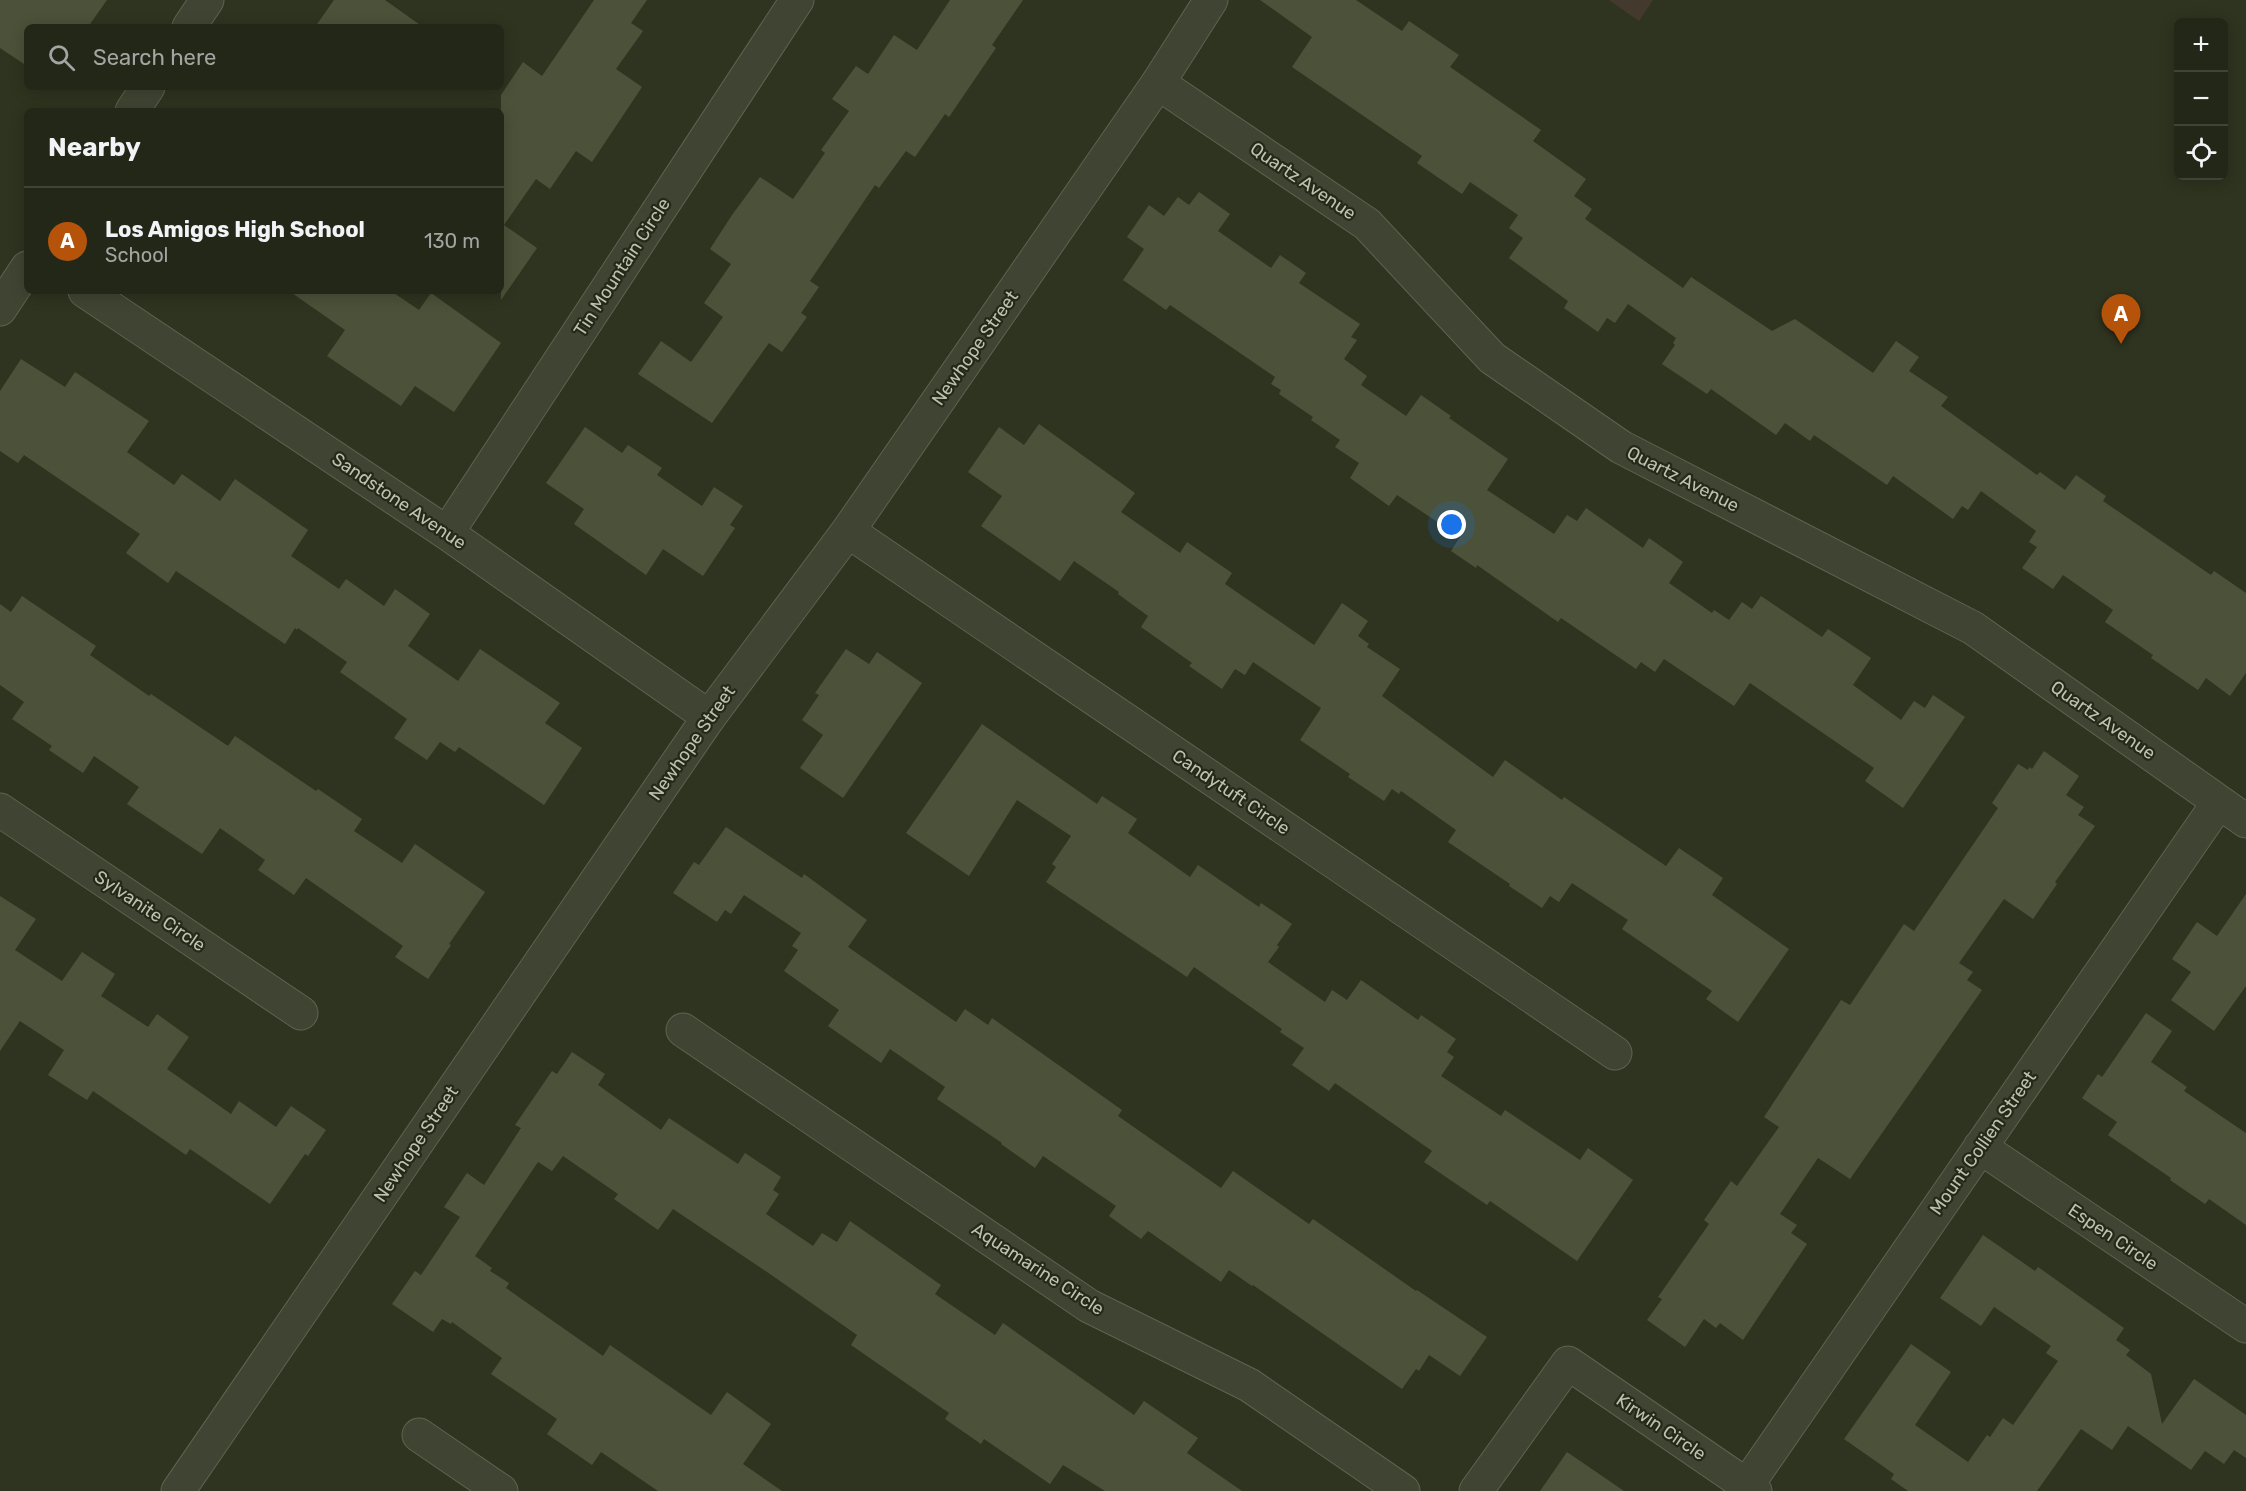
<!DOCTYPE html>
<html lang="en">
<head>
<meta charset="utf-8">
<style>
	body { margin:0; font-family:Rubik,sans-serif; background:#2b2f21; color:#f1f3f6 }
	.controls { position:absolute; right:18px; top:18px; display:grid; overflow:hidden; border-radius:9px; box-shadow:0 3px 15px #0003 }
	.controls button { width:54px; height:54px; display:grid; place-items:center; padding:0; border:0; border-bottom:2px solid #404437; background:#232718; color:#f1f3f6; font:30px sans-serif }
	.you { position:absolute; left:1452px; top:525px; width:21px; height:21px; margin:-15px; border:4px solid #fff; border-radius:50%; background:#1a73e8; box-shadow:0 0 0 9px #1a73e833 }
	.badge { display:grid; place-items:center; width:39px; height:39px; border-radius:50%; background:#b45309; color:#fff; font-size:20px; font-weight:700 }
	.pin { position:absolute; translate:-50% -50px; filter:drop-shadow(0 2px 3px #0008) }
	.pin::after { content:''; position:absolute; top:32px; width:21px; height:18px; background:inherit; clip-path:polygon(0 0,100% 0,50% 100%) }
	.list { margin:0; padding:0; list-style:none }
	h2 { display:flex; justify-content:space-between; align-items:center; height:78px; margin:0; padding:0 24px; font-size:26px }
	h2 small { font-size:20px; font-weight:400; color:#a3a5a2 }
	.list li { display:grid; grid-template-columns:39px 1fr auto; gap:18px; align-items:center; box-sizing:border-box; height:108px; padding:0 24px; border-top:2px solid #404437 }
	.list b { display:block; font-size:22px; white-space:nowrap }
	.list p { margin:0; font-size:20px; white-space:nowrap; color:#a3a5a2 }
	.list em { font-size:20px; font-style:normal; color:#a3a5a2 }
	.icon { flex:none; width:33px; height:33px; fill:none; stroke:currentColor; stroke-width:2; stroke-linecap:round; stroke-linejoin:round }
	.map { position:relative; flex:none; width:2246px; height:1491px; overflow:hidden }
	.search { position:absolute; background:#232718; box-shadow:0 3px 15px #0003; left:24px; top:24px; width:480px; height:66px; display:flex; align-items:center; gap:15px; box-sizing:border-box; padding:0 21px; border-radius:9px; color:#a3a5a2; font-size:22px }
	.panel { position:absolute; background:#232718; box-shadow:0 3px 15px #0003; left:24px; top:108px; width:480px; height:186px; border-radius:9px }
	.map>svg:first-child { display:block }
</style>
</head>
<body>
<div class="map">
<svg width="2246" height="1491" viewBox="0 0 2246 1491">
	<rect width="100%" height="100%" fill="#2f3420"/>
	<!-- green -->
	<path fill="#44392d" d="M1609 0H1653L1639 21Z"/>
	<!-- building -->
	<path fill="#4c5239" d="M0 0H107L88 27H27V66L0 48Z
		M334 0H385L423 27H315Z
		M594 0H647L631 23 643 31 616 69 642 87 592 162 576 151 550 189 536 179 504 225 537 248 501 300V95L523 62 542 76Z
		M950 0H1023L992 45 996 48 949 117 945 114 915 157 906 151 879 188 875 185 810 281 819 287 801 313 807 317 782 352 769 343 712 423 638 374 661 341 691 362 723 317 704 303 731 264 710 249 732 215 760 177 793 199 825 153 821 150 849 111 832 99 856 66 868 74 894 35 917 50Z
		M1260 0H1356L1402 31 1409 21 1459 55 1450 67 1541 130 1533 141 1586 179 1574 196 1592 209 1585 219 1683 288 1691 277 1772 331 1795 319 1873 373 1896 341 1919 357 1909 371 1948 397 1941 406 2037 475 2040 472 2065 490 2076 475 2106 496 2103 501 2211 575 2214 571 2246 593V673L2230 696 2206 678 2198 690 2151 658 2153 655 2105 622 2113 610 2063 575 2053 589 2022 568 2037 547 2029 542 2036 531 1981 491 1968 510 1962 506 1953 519 1893 476 1887 485 1814 435 1810 441 1785 423 1776 435 1711 389 1707 394 1662 364 1675 345 1673 343 1676 338 1628 304 1615 323 1607 318 1598 332 1564 308 1568 301 1509 258 1523 238 1509 228 1518 215 1470 182 1462 194 1417 163 1422 156 1292 67 1312 37Z
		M1199 192 1230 214 1218 231 1271 268 1280 255 1306 273 1299 283 1360 324 1351 337 1357 340 1344 359 1367 376 1361 385 1406 416 1421 395 1451 416 1449 418 1508 459 1487 490 1554 534 1567 515 1577 521 1586 508 1643 548 1649 538 1683 562 1669 583 1712 613 1714 610 1729 620 1742 602 1752 609 1761 596 1822 637 1828 629 1871 658 1853 685 1901 720 1914 701 1925 708 1933 695 1965 717 1903 808 1865 781 1874 768 1750 683 1734 706 1664 659 1655 672 1641 662 1636 669 1561 618 1558 622 1477 565 1476 568 1451 551 1460 537 1397 495 1389 506 1350 478 1359 463 1335 447 1340 440 1311 420 1313 417 1279 394 1281 390 1271 384 1275 377 1170 305 1166 310 1123 280 1144 249 1127 237 1149 205 1164 216 1178 197 1189 205Z
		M289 291H391L419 310 431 293 501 343 454 412 415 386 401 406 327 356 345 330Z
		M21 359 65 387 75 372 149 421 127 452 174 485 182 474 220 501 235 479 308 530 291 556 339 589 346 579 384 606 395 589 430 614 408 646 458 681 480 649 560 703 545 723 582 748 544 805 459 747 455 752 440 742 427 760 394 738 407 719 340 672 347 662 298 628 297 630 295 628 285 644 176 571 168 583 126 553 140 534 24 455 18 463 0 451V391Z
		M1039 424 1135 493 1121 512 1180 553 1187 542 1232 573 1225 584 1314 645 1342 603 1368 621 1358 636 1369 644 1367 647 1400 669 1382 696 1493 777 1505 760 1562 800 1564 797 1666 866 1679 848 1723 878 1712 895 1789 949 1738 1022 1706 999 1712 991 1622 929 1628 920 1572 883 1559 902 1550 896 1542 908 1509 886 1510 884 1448 842 1456 830 1401 791 1399 794 1392 789 1384 801 1348 777 1350 774 1300 740 1321 708 1253 662 1245 675 1235 669 1222 689 1189 666 1192 663 1141 627 1148 616 1118 594 1119 592 1074 561 1060 581 981 526 1002 496 968 472 999 427 1024 445Z
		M585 427 622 453 628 445 662 468 657 475 702 506 714 487 743 506 730 525 735 528 703 576 663 549 646 575 574 524 584 509 546 483Z
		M22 596 96 646 90 655 149 696 151 694 228 746 235 736 316 791 318 789 362 819 354 831 402 863 415 844 485 892 449 944 451 945 428 979 395 957 403 946 306 878 294 895 258 870 265 860 220 828 202 854 127 804 139 787 94 756 83 773 49 750 52 746 12 719 24 702 0 685V604L11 612Z
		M846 649 869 664 877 652 922 683 843 798 800 768 823 735 802 720 819 695 815 693Z
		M982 724 1097 804 1102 796 1137 819 1128 833 1190 877 1198 865 1259 907 1261 903 1292 924 1277 945 1279 947 1268 962 1325 1002 1332 990 1347 1000 1361 980 1418 1020 1421 1015 1456 1039 1447 1052 1454 1057 1441 1076 1501 1116 1505 1110 1580 1160 1588 1148 1633 1180 1577 1261 1490 1201 1487 1205 1424 1162 1432 1151 1335 1083 1329 1091 1292 1065 1304 1048 1280 1032 1282 1029 1194 967 1187 977 1046 882 1056 867 1052 864 1071 836 1017 800 969 876 906 833Z
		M2044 751 2079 776 2066 795 2084 807 2078 815 2095 826 2055 882 2057 884 2033 919 2004 899 1959 963 1973 972 1967 980 1982 990 1850 1179 1818 1158 1780 1214 1797 1225 1791 1233 1807 1244 1743 1340 1720 1323 1716 1328 1704 1319 1685 1347 1647 1320 1662 1299 1658 1297 1709 1224 1704 1220 1731 1181 1737 1186 1779 1127 1764 1117 1841 1000 1850 1005 1904 924 1914 931 1998 808 1992 803 2018 764 2028 770 2029 767 2032 769Z
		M726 827 802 878 804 874 867 920 848 947 956 1022 965 1009 988 1025 992 1018 1122 1110 1118 1116 1221 1188 1233 1171 1309 1224 1313 1219 1416 1291 1417 1290 1487 1337 1460 1376 1429 1355 1419 1371 1416 1369 1402 1389 1253 1285 1252 1286 1229 1270 1221 1282 1148 1231 1141 1239 1109 1216 1116 1206 1043 1156 1035 1168 1001 1144 1002 1143 937 1099 945 1087 890 1049 881 1063 828 1026 839 1010 784 971 798 950 792 946 801 933 744 895 731 914 725 910 717 922 673 893 694 862 699 865Z
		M2246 894V986L2214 1031 2171 1000 2191 972 2172 959 2197 922 2217 936Z
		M0 896 36 919 15 950 62 981 82 952 115 974 101 996 148 1027 157 1014 189 1037 167 1069 231 1114 239 1101 276 1127 291 1106 326 1130 308 1156 305 1154 270 1204 190 1149 186 1155 93 1091 87 1100 48 1075 64 1050 20 1021 0 1051Z
		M2146 1013 2172 1031 2151 1062 2187 1087 2184 1091 2246 1133V1225L2209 1199 2205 1204 2189 1193 2170 1180 2171 1178 2108 1135 2117 1122 2082 1098 2098 1074 2102 1077Z
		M572 1052 605 1074 598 1085 661 1130 669 1118 738 1164 745 1153 781 1177 773 1190 779 1194 766 1214 813 1246 822 1233 837 1242 850 1221 941 1285 935 1294 995 1335 1003 1323 1134 1415 1144 1401 1198 1438 1187 1453 1242 1491H1105L1063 1465 1050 1484 984 1439 981 1444 945 1419 949 1413 851 1345 857 1335 770 1274 673 1209 658 1230 614 1199 618 1194 563 1156 552 1171 538 1162 475 1256 492 1268 490 1271 509 1283 506 1288 603 1356 610 1345 711 1415 727 1392 771 1424 743 1464 782 1491H658L601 1452 592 1465 547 1434 557 1419 491 1374 502 1358 452 1322 451 1324 442 1319 433 1332 392 1304 415 1271 421 1275 460 1217 444 1207 467 1173 484 1185 521 1128 515 1125 552 1071 557 1074Z
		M1983 1235 2035 1271 2038 1267 2124 1328 2116 1340 2130 1350 2126 1355 2151 1374 2162 1424 2194 1379 2246 1415V1458L2234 1450 2224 1464 2205 1451 2191 1470 2128 1426 2112 1450 2081 1429 2037 1491H1908L1891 1479 1894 1474 1844 1439 1911 1344 1951 1372 1915 1425 1968 1462 1987 1435 1990 1437 2003 1418 2013 1425 2058 1361 2046 1353 2051 1346 1994 1307 1981 1326 1940 1298Z
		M1567 1452 1624 1491H1540Z"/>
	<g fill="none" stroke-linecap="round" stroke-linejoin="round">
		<defs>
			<path id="minor" d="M189 27 207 0
				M1158 83 1367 224 1492 358 1621 447 1973 628 2246 821
				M132 111 148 87
				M85 291 447 533 709 717
				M0 309 27 268
				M848 531 1615 1053
				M447 533 797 0
				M0 810 301 1013
				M683 1030 1089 1306 1249 1385 1403 1491
				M1980 1147 2246 1326
				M419 1435 501 1491
				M1747 1485 2219 802
				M1476 1491 1568 1363 1755 1491"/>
			<path id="tertiary" d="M178 1491 709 717 848 531 1158 83 1211 0"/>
		</defs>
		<!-- minor casing -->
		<use href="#minor" stroke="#5e6350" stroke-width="35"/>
		<!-- tertiary casing -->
		<use href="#tertiary" stroke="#5e6350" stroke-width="35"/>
		<!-- minor -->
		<use href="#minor" stroke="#404533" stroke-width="33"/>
		<!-- tertiary -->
		<use href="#tertiary" stroke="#404533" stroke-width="33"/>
	</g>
	<g text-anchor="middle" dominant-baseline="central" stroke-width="4.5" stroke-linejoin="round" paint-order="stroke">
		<!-- street labels -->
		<g font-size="18" fill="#bcc2ad" stroke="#252918">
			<text transform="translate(1303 181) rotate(34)">Quartz Avenue</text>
			<text transform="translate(622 267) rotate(-57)">Tin Mountain Circle</text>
			<text transform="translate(975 348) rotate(-55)">Newhope Street</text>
			<text transform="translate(1683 479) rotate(27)">Quartz Avenue</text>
			<text transform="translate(399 501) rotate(34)">Sandstone Avenue</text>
			<text transform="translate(2103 720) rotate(35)">Quartz Avenue</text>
			<text transform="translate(692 743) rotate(-55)">Newhope Street</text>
			<text transform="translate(1231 792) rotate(34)">Candytuft Circle</text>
			<text transform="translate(150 911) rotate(34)">Sylvanite Circle</text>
			<text transform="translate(1983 1143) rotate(-55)">Mount Collien Street</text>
			<text transform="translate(416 1144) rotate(-56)">Newhope Street</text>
			<text transform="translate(2113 1237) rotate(34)">Espen Circle</text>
			<text transform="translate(1038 1269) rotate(33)">Aquamarine Circle</text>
			<text transform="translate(1661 1427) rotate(34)">Kirwin Circle</text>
		</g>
	</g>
</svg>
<div class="controls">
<button>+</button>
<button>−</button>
<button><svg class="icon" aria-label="locate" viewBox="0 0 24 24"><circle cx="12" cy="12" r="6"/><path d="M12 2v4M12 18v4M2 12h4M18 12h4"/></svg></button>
</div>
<div class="you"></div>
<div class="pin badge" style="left:2121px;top:344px">A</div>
<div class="search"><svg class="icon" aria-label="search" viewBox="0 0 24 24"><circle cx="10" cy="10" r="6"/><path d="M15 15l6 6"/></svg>Search here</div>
<section class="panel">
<h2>Nearby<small></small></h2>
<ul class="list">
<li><span class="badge">A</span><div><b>Los Amigos High School</b><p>School</p></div><em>130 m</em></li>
</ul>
</section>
</div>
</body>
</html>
